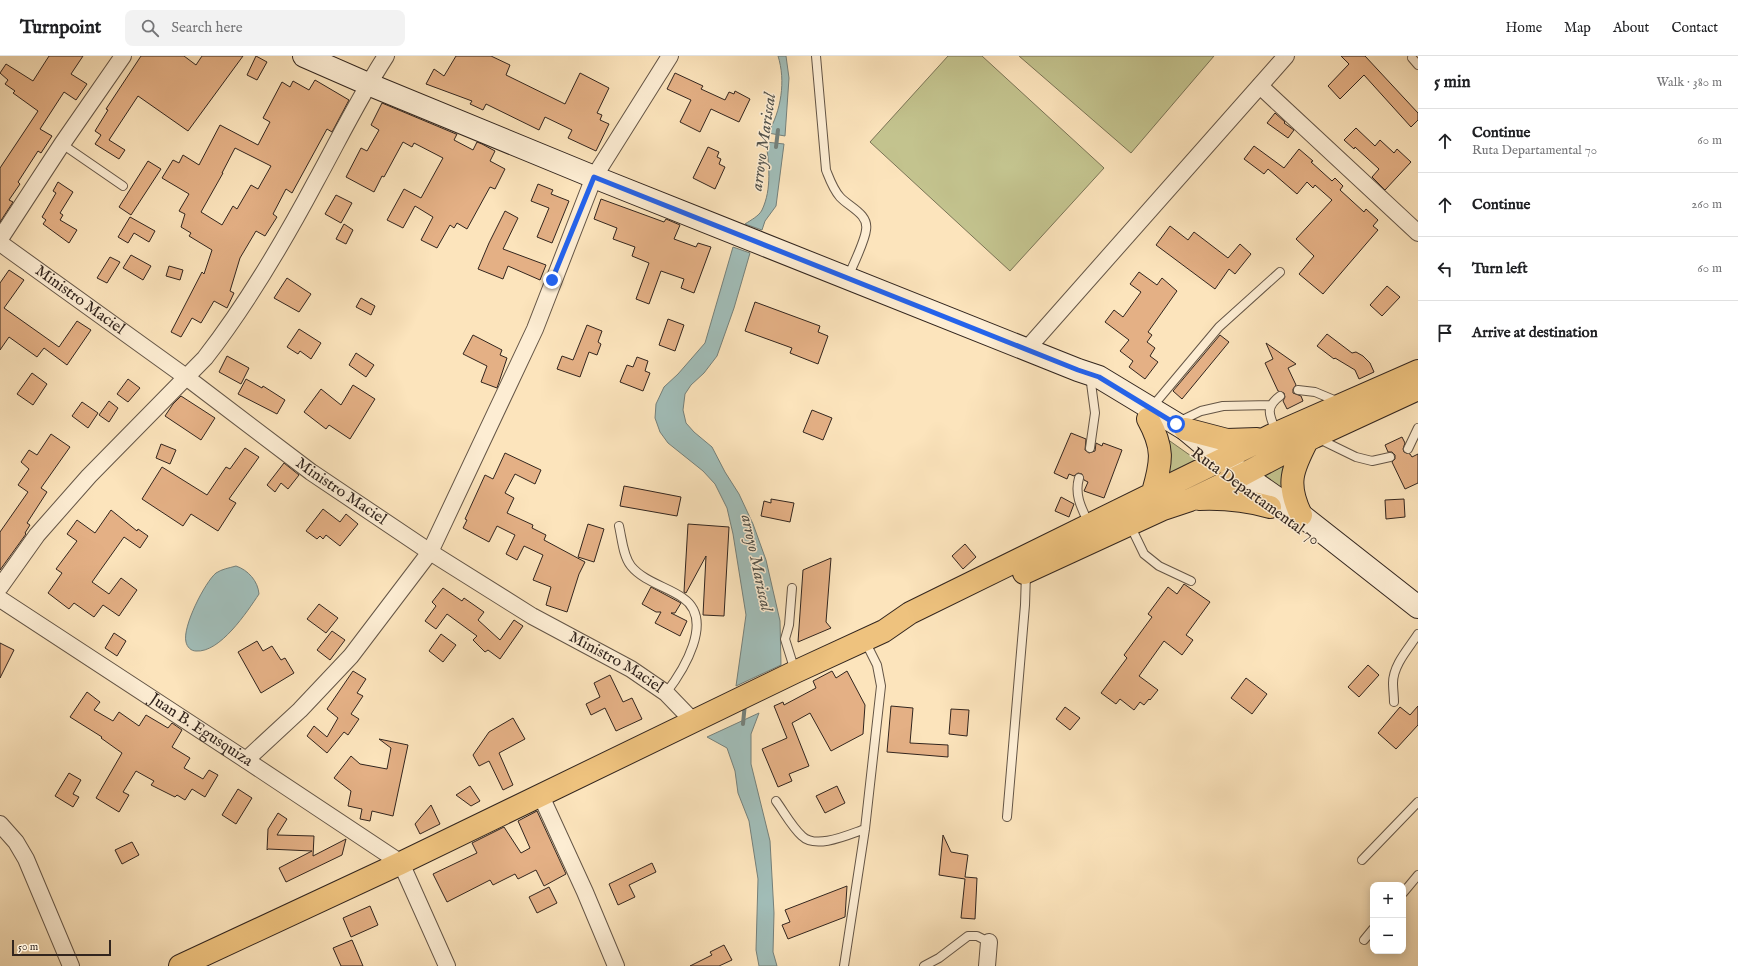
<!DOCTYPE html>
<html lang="en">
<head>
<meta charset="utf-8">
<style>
	body { margin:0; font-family:"IM FELL English",serif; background:#f2f2f2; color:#202124 }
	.controls { position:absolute; right:12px; bottom:12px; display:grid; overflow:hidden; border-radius:8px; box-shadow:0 2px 10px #0003 }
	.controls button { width:36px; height:36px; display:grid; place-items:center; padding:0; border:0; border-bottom:1px solid #e0e0e0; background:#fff; color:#202124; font:20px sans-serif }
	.scale { position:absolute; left:12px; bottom:10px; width:99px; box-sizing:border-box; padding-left:4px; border:2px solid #32251e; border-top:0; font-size:11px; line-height:14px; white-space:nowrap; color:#32251e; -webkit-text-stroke:3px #fdedd3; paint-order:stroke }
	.stop { position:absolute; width:12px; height:12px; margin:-9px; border:3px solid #2563eb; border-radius:50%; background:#fff }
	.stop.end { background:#2563eb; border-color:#fff; box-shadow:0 1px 4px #0008 }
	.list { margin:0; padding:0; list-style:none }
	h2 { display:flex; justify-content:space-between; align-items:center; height:52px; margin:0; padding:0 16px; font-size:17px }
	h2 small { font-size:13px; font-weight:400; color:#757577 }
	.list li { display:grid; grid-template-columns:26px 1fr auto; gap:12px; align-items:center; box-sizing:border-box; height:64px; padding:0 16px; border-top:1px solid #e0e0e0 }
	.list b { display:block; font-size:15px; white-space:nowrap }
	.list p { margin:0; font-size:13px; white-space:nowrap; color:#757577 }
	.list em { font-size:13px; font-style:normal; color:#757577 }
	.icon { flex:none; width:22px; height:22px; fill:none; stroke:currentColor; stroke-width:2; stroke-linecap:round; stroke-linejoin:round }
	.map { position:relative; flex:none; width:1418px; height:910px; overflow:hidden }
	header { display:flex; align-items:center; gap:24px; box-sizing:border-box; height:56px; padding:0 20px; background:#fff; border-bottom:1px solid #e0e0e0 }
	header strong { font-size:19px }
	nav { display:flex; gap:22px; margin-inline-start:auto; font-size:14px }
	.search { width:280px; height:36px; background:#f2f2f2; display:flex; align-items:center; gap:10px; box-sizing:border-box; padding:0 14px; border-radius:8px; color:#757577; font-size:15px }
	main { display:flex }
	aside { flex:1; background:#fff }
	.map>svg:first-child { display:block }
</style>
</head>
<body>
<header>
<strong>Turnpoint</strong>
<div class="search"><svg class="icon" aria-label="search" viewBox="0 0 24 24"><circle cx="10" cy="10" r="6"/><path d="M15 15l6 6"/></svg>Search here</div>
<nav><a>Home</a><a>Map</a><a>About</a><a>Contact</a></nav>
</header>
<main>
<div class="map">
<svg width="1418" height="910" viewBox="0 0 1418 910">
	<rect width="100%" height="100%" fill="#fce4bc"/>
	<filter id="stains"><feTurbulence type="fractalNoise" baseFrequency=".005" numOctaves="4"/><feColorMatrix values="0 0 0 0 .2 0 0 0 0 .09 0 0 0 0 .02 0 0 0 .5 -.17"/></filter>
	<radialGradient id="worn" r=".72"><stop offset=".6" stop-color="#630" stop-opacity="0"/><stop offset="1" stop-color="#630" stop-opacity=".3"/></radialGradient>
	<!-- green -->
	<path fill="#c3c38e" stroke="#7a7456" d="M948 0H982L1104 112 1010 215 870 86Z
		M1019 0H1214L1131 97Z
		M1167 383 1201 407 1166 419Z
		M1296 398 1290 444 1255 418Z"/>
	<!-- water -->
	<path fill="#a1bdb8" stroke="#75807a" d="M778 0H786L789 22 785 80 768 77C781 55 786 25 778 0Z
		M766 86 784 88 776 150 765 165 762 174 745 168C751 164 759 160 762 154 772 133 769 108 766 86Z
		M733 191 750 197 734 252 717 300 704 317 691 329 685 338 683 354 686 367 694 376 712 391 725 416 739 438 753 468 766 504 780 565 781 609 736 630 746 559 733 478 727 452 715 428 703 415 668 387 660 376 655 362 656 348 664 331 678 318 705 287Z
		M236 510C248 514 258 525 259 538 247 556 220 597 196 595 191 595 187 591 186 586 182 571 205 526 216 517 222 513 229 512 236 510Z
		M759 657 751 678V708L770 785 774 857 773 896 777 910H759L756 894 758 823 749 765 738 737 735 715 727 692 707 681Z"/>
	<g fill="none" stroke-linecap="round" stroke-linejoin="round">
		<!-- stream -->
		<path stroke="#75807a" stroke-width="4" d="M776 91 778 74
			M743 668 745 647"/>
	</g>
	<!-- building -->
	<path fill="#e4b085" stroke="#32251e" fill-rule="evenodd" d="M49 0H83L71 18 87 28 76 44 64 36 40 73 52 80 41 97 38 95 18 126 20 128 9 144 13 146 0 166V112L38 55 13 37 15 35 5 28 8 24 0 17 6 8 33 25Z
		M141 0H184L196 9 202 0H243L188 75 138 40 109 84 125 94 119 103 95 88 101 79 95 75 108 54 106 53Z
		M256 0 267 6 257 24 247 19Z
		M456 0H491L510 9 506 19 565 48 580 17 609 32 597 57 602 59 600 64 609 68 596 95 568 82 572 74 545 61 539 74 486 48 483 54 470 48 472 45 426 28 434 13 444 20Z
		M1341 0H1365L1418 57V64L1411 71 1364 19 1340 43 1328 30 1349 8Z
		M675 17 703 30 701 33 725 44 729 36 734 38 735 35 750 43 739 66 711 53 700 76 680 66 691 44 667 33Z
		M315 24 349 44 332 76 327 73 292 137 286 133 273 158 277 161 265 180 256 175 240 202 230 235 234 237 227 252 214 245 201 267 192 262 181 281 171 276 202 216 204 218 212 194 189 180 191 177 181 171 185 158 179 155 189 138 162 122 173 104 179 107 183 99 199 109 220 69 258 89 270 66 263 62 282 26 290 31 293 25 309 34ZM235 92 271 110 258 133 251 129 237 153 233 150 222 169 201 156 223 117H222Z
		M382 47 456 78H457L454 84 473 94 477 86 482 88 495 95 490 105 505 113 495 133 490 131 467 173 457 167 454 172 450 169 437 192 421 184 433 161 415 150 403 172 387 164 404 133 421 142 443 102 414 87 412 91 403 86 384 121 382 120 374 136 346 121 361 92 367 95 379 74 371 69Z
		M1275 57 1285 66 1284 67 1294 74 1288 82 1267 67Z
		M1356 72 1375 90 1380 84 1394 97 1397 93 1411 106 1385 134 1372 121 1379 113 1355 91 1354 93 1344 84Z
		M1254 90 1284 112 1299 93 1313 105 1311 106 1332 125 1335 122 1343 130 1340 134 1364 156 1366 153 1378 164 1373 170 1378 174 1323 238 1299 218 1314 200 1296 183 1332 144 1315 129 1313 132 1307 126 1297 138 1268 113 1264 118 1244 103Z
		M708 91 719 96 717 101 721 103 719 108 725 111 715 133 693 122Z
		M148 105 161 113 131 159 119 151Z
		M58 126 73 136 60 157 63 159 60 164 77 174 69 187 43 168 46 164 42 161 56 137 53 135Z
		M538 128 553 134 551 138 569 145 552 187 537 181 549 152 531 145Z
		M336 139 352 147 341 167 325 158Z
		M601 143 664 166 666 163 680 169 674 183 696 191 698 187 711 191 694 237 681 232 684 223 661 215 649 248 636 243 649 207 632 200 635 191 613 183 617 172 594 163Z
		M505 155 518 162 503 193 546 209 540 224 508 210 503 223 478 213 489 187Z
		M130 161 155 175 149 186 134 177 128 187 118 181Z
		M344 168 353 174 346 188 336 183Z
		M1170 170 1188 184 1194 176 1228 202 1240 188 1251 198 1235 218 1229 213 1215 233 1156 189Z
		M131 199 151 210 143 224 123 212Z
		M110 201 120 206 107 227 97 222Z
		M169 210 183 214 180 224 166 220Z
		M9 214 24 224 4 252 59 291 77 265 91 274 67 309 44 292 37 301 9 281 0 294V227Z
		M1139 216 1157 229 1162 222 1177 235 1148 276 1152 279 1147 286 1155 292 1150 300 1158 306 1145 323 1129 311 1133 305 1120 295 1129 284 1105 266 1114 254 1123 261 1141 236 1130 228Z
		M287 222 311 238 299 256 274 242Z
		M1387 230 1400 241 1382 260 1370 249Z
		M361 242 375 250 371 259 356 251Z
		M755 246 820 270 818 276 828 280 818 308 790 297 792 292 745 275Z
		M668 263 684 269 675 295 659 289Z
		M587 269 602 275 598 286 601 288 597 299 589 296 580 321 557 313 562 300 573 304Z
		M299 273 321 287 311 303 300 295 298 298 287 291Z
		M1327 278 1352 297 1356 296 1363 300 1370 307 1374 316 1359 323 1355 314 1335 302 1334 303 1317 290Z
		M473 279 502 294 500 299 507 302 497 332 481 326 487 310 463 298Z
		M1220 279 1229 286 1182 343 1173 335Z
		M1266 287 1296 308 1288 312 1296 329 1293 333V337L1301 340 1303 345 1287 353 1283 345 1285 341 1284 337 1278 335 1265 307 1273 303Z
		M356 297 374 309 366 321 349 309Z
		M227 300 249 312 241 328 219 316Z
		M637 301 648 305 645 315 650 317 643 335 620 326 627 309 633 311Z
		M32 317 47 328 33 349 17 338Z
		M128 323 140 332 128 346 117 338Z
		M246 323 262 332 263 330 285 344 277 358 238 338Z
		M353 329 375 343 350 383 329 369 326 373 304 356 321 333 341 349Z
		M181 340 215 362 201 384 165 360 173 348Z
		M109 345 118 352 109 366 99 359Z
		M82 346 98 357 88 372 72 360Z
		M812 354 832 362 823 384 803 376Z
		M1071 377 1086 383 1085 394 1089 397 1095 395 1096 387 1102 390 1103 387 1122 394 1104 442 1084 435 1088 426 1084 424 1082 418 1078 417 1074 420 1069 418 1067 423 1054 417Z
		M51 378 70 391 41 432 47 436 27 467 30 469 25 477 26 478 0 514V476L28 436 18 429 29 413 21 406 29 394 37 399Z
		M1402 381 1405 387 1403 393 1404 396 1410 398 1412 401 1418 398V427L1405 433 1392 406 1395 403V399L1392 396H1388L1385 389Z
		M161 388 176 394 170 408 156 402Z
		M245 392 259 401 229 443 236 447 218 475 191 458 183 470 142 443 162 411 207 439 226 411 230 413Z
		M505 397 541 414 535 428 515 418 505 437 514 442 507 457 533 469 532 472 546 479 544 484 585 506 579 518 567 556 546 549 551 531 533 524 543 499 524 490 517 504 506 498 515 479 497 470 489 486 463 472 467 464 465 463 485 419 493 423Z
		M284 407 299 419 288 433 281 427 275 436 267 429Z
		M624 430 681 441 677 460 620 450Z
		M1061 441 1074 448 1069 461 1055 455Z
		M771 443 794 447 790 466 761 460 764 445 771 447Z
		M1404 443 1405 461 1386 463 1385 444Z
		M323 453 340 466 346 458 358 468 340 490 326 479 323 483 320 480 317 483 306 475Z
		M111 454 137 475 138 473 148 480 140 492 124 481 92 526 109 538 121 522 137 534 119 560 103 549 94 561 74 547 69 553 48 537 62 517 56 513 77 485 67 478 77 464 95 477Z
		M588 468 604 473 594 506 578 501Z
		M688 468 729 471 724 560 703 559 706 500 686 537 684 536Z
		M965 488 976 501 963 513 952 500Z
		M831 502 826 566 831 572 798 586 803 514Z
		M1184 528 1210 546 1186 579 1193 584 1182 599 1164 585 1139 620 1158 634 1150 644 1149 643 1144 649 1140 646 1134 654 1120 643 1116 648 1101 637 1127 602 1124 599 1152 561 1148 558 1168 531 1177 538Z
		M651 531 681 547 675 557H671L687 565 680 580 655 567 661 556H656L642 548Z
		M443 532 462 545 464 542 484 556 478 564 500 584 514 564 523 570 500 603 488 594 485 596 473 584 477 580 447 558 436 573 425 565 436 550 432 546Z
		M319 548 338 562 326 577 307 563Z
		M332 575 345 584 330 604 317 594Z
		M114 577 126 585 117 600 105 592Z
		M441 578 456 589 443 606 429 595Z
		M257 585 263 595 272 590 281 604 285 602 294 617 261 637 238 596Z
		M0 587 14 594 0 622Z
		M1368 609 1379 619 1359 641 1348 631Z
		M353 615 366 623 357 637 363 640 351 658 359 663 348 679 344 676 327 697 307 680 314 670 327 681 338 662 327 653Z
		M832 615 836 622 847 615 865 649 863 678 831 695 810 657 792 667 809 710 789 718 792 725 778 731 762 693 787 682 774 650 783 646 784 649 816 632 813 625Z
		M610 619 623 646 632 642 642 663 616 675 605 652 591 659 586 648 600 641 594 627Z
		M1246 622 1267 638 1252 658 1231 642Z
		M87 636 100 646 94 654 113 665 119 656 139 670 146 659 168 672 172 667 182 674 172 691 190 702 184 712 203 723 209 714 218 719 205 741 192 733 185 744 177 739 175 741 151 729 154 725 136 715 123 736 129 739 119 756 96 742 122 697 101 682 102 681 70 661Z
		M891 650 913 652 910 687 948 689V701L887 696Z
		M1418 650V669L1396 693 1378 677 1400 651 1410 659Z
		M1065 651 1080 662 1070 674 1056 663Z
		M951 653 969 654 967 680 949 678Z
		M513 662 525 683 499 697 513 729 503 734 489 705 479 710 473 699 489 676Z
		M379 683 408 689 393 760 372 755 370 765 360 763 362 753 348 750 351 735 334 722 351 700 360 708 387 713 391 692Z
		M69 717 81 724 73 738 79 741 73 751 55 740Z
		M470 730 480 745 471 750 456 739Z
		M837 730 845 747 825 757 816 740Z
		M238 733 252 742 236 768 222 759Z
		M431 749 440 768 420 778 415 768Z
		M537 755 566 818 544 830 536 814 518 823 515 818 493 829 490 824 447 846 433 818 477 797 472 787 504 771 521 797 530 792 518 765Z
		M278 757 287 763 277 779 314 780 313 800 346 783 342 799 286 826 279 812 312 795 268 793 267 794 268 773Z
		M943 779 951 796 968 799 965 821 977 822 975 863 961 862 965 823 939 819Z
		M132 786 139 799 122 808 115 794Z
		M652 807 656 816 629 829 635 841 618 849 609 828Z
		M847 830 845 861 788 883 782 869 790 866 785 854Z
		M549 831 557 847 537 857 529 841Z
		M370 850 378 869 351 881 343 862Z
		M352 884 363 910H341L333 892Z
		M724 889 732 904 719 910H690L712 899 710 896Z"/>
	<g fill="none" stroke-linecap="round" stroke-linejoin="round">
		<defs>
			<path id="lane" d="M816 0 826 114C830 124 833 133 840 141 849 151 869 158 866 174 865 185 853 209 848 221
				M1412 2 1418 9
				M62 88 123 130
				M1298 334 1315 336 1339 346
				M1152 351 1219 271 1280 216
				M1178 366 1201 355 1223 350 1271 349
				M1276 375C1269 359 1265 351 1280 340
				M1317 382 1356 401 1372 405 1390 401
				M1090 392 1095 357 1091 327
				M1408 393 1418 372
				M1079 422C1074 439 1082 453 1089 468
				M1130 469 1144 498 1159 510 1191 525
				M619 470C622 483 623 500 631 510 644 526 668 531 683 542 715 564 683 615 666 637
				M792 532 789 569 785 583 795 615
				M1394 646C1394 640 1393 633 1393 627 1393 609 1409 592 1418 578
				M776 745C784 756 792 771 802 780 816 794 850 778 865 773
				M1007 761 1025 549 1026 517
				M1362 804 1418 746
				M1403 837 1418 819
				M1364 884 1373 873
				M844 910 865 773 881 630 877 609 865 585
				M924 910 939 902 968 880H977L989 886"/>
			<g id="street">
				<path d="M1260 30 1418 177"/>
				<path d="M0 183 62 88 123 0"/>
				<path id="s1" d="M0 187 186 321 311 416 430 496 532 560 631 613 666 637 694 666"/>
				<path d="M1026 294 1286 0"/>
				<path d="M0 531 37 479 89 420 205 302C247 248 284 185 316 125 339 83 360 40 386 0"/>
				<path id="s2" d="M0 543 246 704 401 807 447 910"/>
				<path d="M246 704 300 654 351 600 430 496 535 273 594 121 670 0"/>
				<path d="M541 740 585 836 616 910"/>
				<path d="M0 768 16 786 26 803 71 910"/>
				<path d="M987 910 989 886"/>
			</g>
			<path id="secondary" d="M304 0 368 28 594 121 1078 314 1099 321 1185 373 1221 403 1301 459 1418 551"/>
			<path id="highway" d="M1148 363C1164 392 1162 405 1153 436
				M1185 373 1227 384 1257 383
				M1199 443C1225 442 1246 444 1270 451
				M1301 459C1286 428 1292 414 1307 385
				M1024 517 1163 453 1190 444 1242 419 1314 381 1418 333
				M180 910 401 807 795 616 884 575 910 557 1270 380 1418 315"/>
		</defs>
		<!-- lane casing -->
		<use href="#lane" stroke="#645546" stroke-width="10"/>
		<!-- street casing -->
		<use href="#street" stroke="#645546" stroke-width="18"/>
		<!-- secondary casing -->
		<use href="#secondary" stroke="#32251e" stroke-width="24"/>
		<!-- highway casing -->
		<use href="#highway" stroke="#32251e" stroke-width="24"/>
		<!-- lane -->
		<use href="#lane" stroke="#fdedd3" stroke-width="8"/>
		<!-- street -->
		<use href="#street" stroke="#fdedd3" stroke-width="16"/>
		<!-- secondary -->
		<use href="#secondary" stroke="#fdedd3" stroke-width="22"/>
		<!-- highway -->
		<use href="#highway" stroke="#eec27e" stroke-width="22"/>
	</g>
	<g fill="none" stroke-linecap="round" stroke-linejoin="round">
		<!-- route -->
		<path stroke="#2563eb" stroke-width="5" d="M552 224 594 121 1078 314 1099 321 1176 368"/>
	</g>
	<g text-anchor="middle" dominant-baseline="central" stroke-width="3" stroke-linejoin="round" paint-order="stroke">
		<!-- street labels -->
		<g font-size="16" fill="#32251e" stroke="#fdedd3">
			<text stroke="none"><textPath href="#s1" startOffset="98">Ministro Maciel</textPath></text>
			<text stroke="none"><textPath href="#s1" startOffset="422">Ministro Maciel</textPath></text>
			<text transform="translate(1255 441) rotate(36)">Ruta Departamental 70</text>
			<text stroke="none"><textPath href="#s1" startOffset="746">Ministro Maciel</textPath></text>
			<text stroke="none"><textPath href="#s2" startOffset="240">Juan B. Egusquiza</textPath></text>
		</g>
		<!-- water labels -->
		<g font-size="17" font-style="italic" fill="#53534c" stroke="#fdedd3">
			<text transform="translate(764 86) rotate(-82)">arroyo Mariscal</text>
			<text transform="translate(756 507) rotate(78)">arroyo Mariscal</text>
		</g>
	</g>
	<rect width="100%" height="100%" filter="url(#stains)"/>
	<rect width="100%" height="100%" fill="url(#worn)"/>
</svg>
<div class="controls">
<button>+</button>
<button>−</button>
</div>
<div class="scale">50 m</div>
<div class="stop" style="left:1176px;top:368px"></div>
<div class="stop end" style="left:552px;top:224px"></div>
</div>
<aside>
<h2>5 min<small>Walk · 380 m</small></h2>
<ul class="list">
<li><svg class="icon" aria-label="ahead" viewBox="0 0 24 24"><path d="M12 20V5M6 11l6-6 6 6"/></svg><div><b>Continue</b><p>Ruta Departamental 70</p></div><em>60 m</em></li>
<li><svg class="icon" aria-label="ahead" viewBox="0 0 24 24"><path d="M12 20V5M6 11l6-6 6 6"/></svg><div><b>Continue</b></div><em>260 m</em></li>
<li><svg class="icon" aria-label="left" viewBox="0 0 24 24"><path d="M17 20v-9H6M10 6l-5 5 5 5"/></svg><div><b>Turn left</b></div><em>60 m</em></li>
<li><svg class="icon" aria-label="arrive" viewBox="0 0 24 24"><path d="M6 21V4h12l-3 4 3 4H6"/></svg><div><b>Arrive at destination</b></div></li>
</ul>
</aside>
</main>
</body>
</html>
